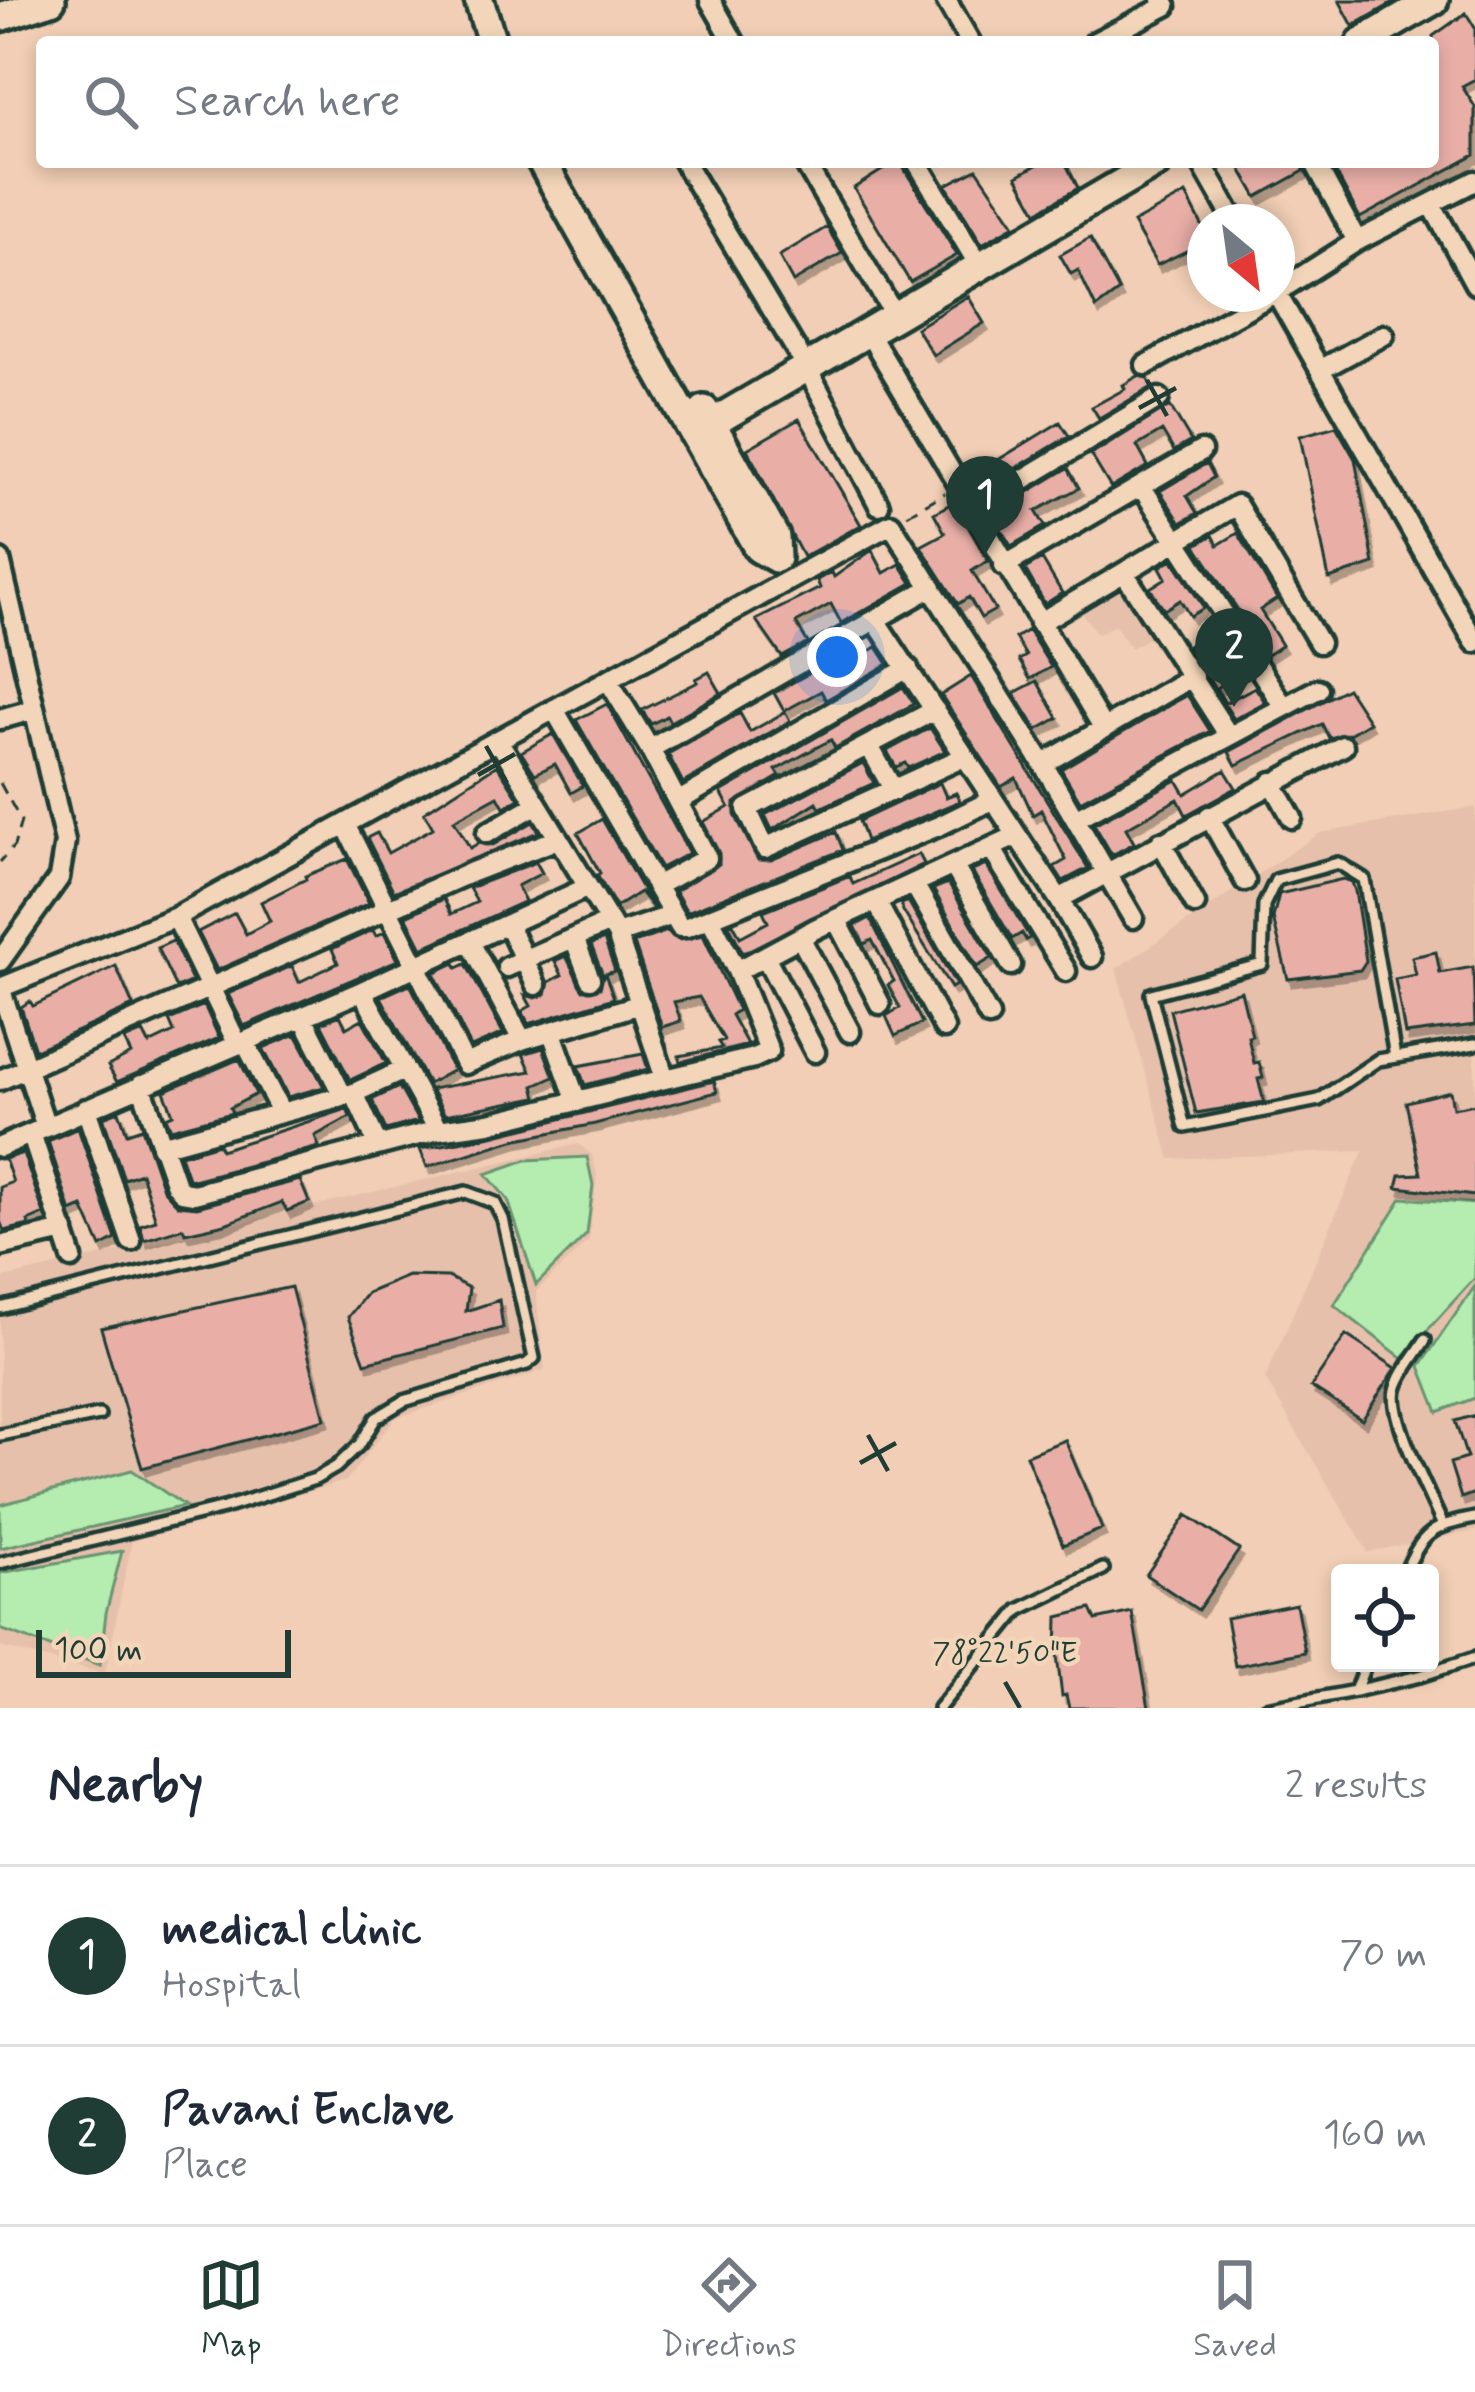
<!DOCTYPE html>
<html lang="en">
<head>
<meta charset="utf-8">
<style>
	body { margin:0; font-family:Mynerve,sans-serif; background:#f2f2f3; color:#1f2937 }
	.controls { position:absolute; right:36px; bottom:36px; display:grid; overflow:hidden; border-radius:12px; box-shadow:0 6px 18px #0003 }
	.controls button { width:108px; height:108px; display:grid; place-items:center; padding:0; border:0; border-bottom:3px solid #e0e1e3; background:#fff; color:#1f2937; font:60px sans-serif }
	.compass { position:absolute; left:1187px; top:204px; width:108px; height:108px; border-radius:50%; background:#fff; box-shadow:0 6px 18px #0003; rotate:151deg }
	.scale { position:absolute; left:36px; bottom:30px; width:255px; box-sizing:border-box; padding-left:12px; border:6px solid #1f3d34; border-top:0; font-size:33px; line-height:42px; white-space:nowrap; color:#1f3d34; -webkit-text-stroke:9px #f3d6b9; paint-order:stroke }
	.you { position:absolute; left:837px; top:657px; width:42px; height:42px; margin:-30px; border:9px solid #fff; border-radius:50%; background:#1a73e8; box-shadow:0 0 0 18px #1a73e833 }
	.badge { display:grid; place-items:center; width:78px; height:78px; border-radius:50%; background:#1f3d34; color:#fff; font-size:39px; font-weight:700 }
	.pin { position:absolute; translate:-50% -99px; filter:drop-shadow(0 3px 6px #0008) }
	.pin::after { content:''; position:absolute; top:63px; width:42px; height:36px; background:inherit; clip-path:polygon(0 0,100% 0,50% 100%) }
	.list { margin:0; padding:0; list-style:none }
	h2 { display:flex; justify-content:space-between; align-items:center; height:156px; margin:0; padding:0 48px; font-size:51px }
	h2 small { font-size:39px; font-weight:400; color:#747a83 }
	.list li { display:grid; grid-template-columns:78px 1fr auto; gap:36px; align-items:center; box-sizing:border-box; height:180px; padding:0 48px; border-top:3px solid #e0e1e3 }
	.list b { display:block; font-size:45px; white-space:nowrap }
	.list p { margin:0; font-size:39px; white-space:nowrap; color:#747a83 }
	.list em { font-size:39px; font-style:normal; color:#747a83 }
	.icon { flex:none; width:66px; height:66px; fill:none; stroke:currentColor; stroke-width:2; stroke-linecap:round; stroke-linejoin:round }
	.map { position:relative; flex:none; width:1475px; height:1708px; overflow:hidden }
	.search { position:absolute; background:#fff; box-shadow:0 6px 18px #0003; left:36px; right:36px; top:36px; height:132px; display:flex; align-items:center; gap:30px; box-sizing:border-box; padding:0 42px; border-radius:12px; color:#747a83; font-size:45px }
	.sheet { height:516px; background:#fff }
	nav { display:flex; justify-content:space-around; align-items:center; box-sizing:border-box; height:168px; border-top:3px solid #e0e1e3; background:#fff; font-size:33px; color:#747a83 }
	nav a { display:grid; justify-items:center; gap:6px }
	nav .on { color:#1f3d34 }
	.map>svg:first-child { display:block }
</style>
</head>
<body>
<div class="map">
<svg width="1475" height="1708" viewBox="0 0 1475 1708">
	<defs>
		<filter id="shadow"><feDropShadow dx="4" dy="7" stdDeviation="0" flood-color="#0004"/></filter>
	</defs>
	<rect width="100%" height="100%" fill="#f1ceb5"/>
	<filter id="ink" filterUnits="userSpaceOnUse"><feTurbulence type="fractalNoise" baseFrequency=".00833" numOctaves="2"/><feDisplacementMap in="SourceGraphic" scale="24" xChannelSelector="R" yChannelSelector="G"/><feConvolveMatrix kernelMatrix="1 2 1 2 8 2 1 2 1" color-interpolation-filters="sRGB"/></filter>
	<g filter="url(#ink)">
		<!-- built -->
		<path fill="#e7c0ac" d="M1120 586 1151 636 1131 648 1115 625 1097 634 1079 609Z
			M1475 807V1531L1368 1552 1265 1379 1363 1151 1170 1159 1116 969 1320 833Z
			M578 1144 592 1155 597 1175 589 1240 536 1292 545 1370 395 1418 346 1481 132 1541 105 1674 0 1647V1279Z"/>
		<!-- green -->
		<path fill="#b5edb0" stroke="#6a9572" stroke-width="3" d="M587 1157 593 1185 587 1234 536 1285 508 1200 486 1174 526 1160Z
			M1402 1198 1475 1204V1278L1402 1358 1334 1305Z
			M1475 1286V1398L1438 1412 1420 1366Z
			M132 1470 185 1506 0 1548V1505Z
			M122 1551 106 1613 100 1665 0 1629V1573Z"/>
		<!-- building -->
		<path fill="#e9afa7" stroke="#1f3d34" stroke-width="3" filter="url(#shadow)" d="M1339 0H1398L1353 26Z
			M1466 13 1475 28V79L1462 86 1475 107V155L1360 218 1335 171 1352 162H1433V36Z
			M895 162H900L957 255 910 282 854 188Z
			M1042 162H1065L1078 188 1037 212 1017 176Z
			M1237 162H1302L1304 171 1257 197Z
			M977 169 1015 225 982 244 946 185Z
			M1186 194 1205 231V242L1157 265 1133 223Z
			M827 227 842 253 793 282 779 256Z
			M1090 238 1119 291 1096 308 1078 270 1071 274 1060 255Z
			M968 296 984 323 933 355 916 328Z
			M1138 376 1147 378 1152 387 1099 418 1092 407 1125 389 1123 385Z
			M1170 406 1191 441 1174 451 1162 431 1137 446 1148 466 1111 488 1091 455Z
			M799 419 861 525 803 557 747 449Z
			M1060 422 1069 436 978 491 970 477Z
			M1336 426 1355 459 1374 564 1329 579 1300 436Z
			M1207 463 1214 477 1187 496 1197 513 1181 523 1160 491Z
			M1068 468 1079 488 1036 511 1045 526 1011 546 992 514Z
			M954 502 988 561 972 571 995 610 981 618 969 597 958 604 921 546 945 533 934 513Z
			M1238 533 1277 599 1260 610 1282 645 1267 655 1196 545 1213 535 1218 545Z
			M872 550 884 573 900 564 912 583 841 623 831 604 796 623 808 643 782 657 756 620 820 588 817 580 832 572 834 577Z
			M1042 559 1062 593 1045 604 1025 569Z
			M1172 559 1204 608 1190 616 1180 600 1164 610 1150 588 1166 578 1160 567Z
			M1218 629 1231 649 1220 656 1230 679 1216 688 1225 703 1255 687 1265 702 1234 719 1188 646Z
			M1028 630 1051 667 1030 679 1019 660 1026 656 1015 638Z
			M877 647 888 664 826 700 821 691 784 711 774 693 852 649 857 658Z
			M709 672 721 693 670 722 667 716 651 724 642 710 698 682 696 679Z
			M971 676 1088 868 1063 881 1054 867 1066 860 1041 810 1033 815 1016 778 1001 787 941 695Z
			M1037 681 1058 718 1037 730 1014 693Z
			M903 687 914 704 835 748 831 740 821 745 776 770 780 776 735 803V815L758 860H771L836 832 843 850 687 912 675 891 719 864V853L703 822 729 807 721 792Z
			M1347 688 1369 722 1349 734 1329 738 1322 724 1236 765 1229 752Z
			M1187 695 1210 731 1080 801 1061 769Z
			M607 704 689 853 661 868 576 720Z
			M785 712 790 721 683 783 668 754 740 713 750 732Z
			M930 728 945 751 908 768 905 763 896 767 887 751Z
			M553 734 583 786 571 793 555 764 535 774 521 752Z
			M863 763 874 783 820 808 817 802 772 830 765 815Z
			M497 765 519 799 504 807 498 796 454 820 470 848 479 843 493 845 533 822 539 832 394 892 367 838 377 833 388 853 433 828 424 812Z
			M1225 770 1236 788 1186 815 1178 799 1126 828 1134 843 1112 855 1094 824 1177 780 1185 794Z
			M940 783 946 797 956 793 960 801 866 841 859 821Z
			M602 819 653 908 640 892 616 907 597 875 600 873 578 833Z
			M919 854 924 864 743 953 729 925 733 923 740 937 768 922 763 911 850 876 853 884Z
			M347 859 369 903 217 970 198 932 235 913 246 934 270 921 261 902 306 879 305 876Z
			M536 862 542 873 517 886 525 901 422 948 406 916 444 899 451 914 477 902 469 888Z
			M986 865 1030 938 1026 940 1022 933 1012 939 972 871Z
			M1343 879 1352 882 1355 891 1366 961 1360 970 1288 979 1273 918 1279 894Z
			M948 883 992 958 977 967 933 889Z
			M908 901 956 985 951 988 903 911 901 904Z
			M870 918 922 1023 895 1036 886 1016 900 1008 888 985 894 981 872 940 864 944 855 926Z
			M373 930 376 936 384 932 398 960 244 1026 228 994 292 966 299 982 338 963 332 949Z
			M667 931 680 940 703 935 738 1010 731 1015 747 1044H752L680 1062 679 1056 722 1048 718 1042 724 1040 699 997 674 1002 681 1021 662 1027 634 943Z
			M604 939 615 971 605 974 614 998 529 1024 522 1011 531 1006 525 995 536 998 546 994 549 982 562 975 555 961 566 956 583 990 600 988 603 975 591 945Z
			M173 941 192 981 176 988 157 948Z
			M1436 952 1440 973 1473 967 1475 1025 1405 1034 1395 979 1416 975 1412 957Z
			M455 963 457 968 466 964 503 1033 471 1047 434 973Z
			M116 966 133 1006 35 1050 21 1007 30 1001 33 1006Z
			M410 984 453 1070 428 1084 381 997Z
			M1241 991 1252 1036 1248 1037 1254 1063 1259 1062 1263 1078 1258 1079 1264 1102 1196 1113 1170 1010Z
			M204 1005 219 1038 117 1082 108 1066 131 1054 124 1040 143 1032 149 1044 174 1032 169 1020Z
			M340 1015 346 1028 362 1019 386 1063 350 1080 321 1023Z
			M296 1034 324 1087 288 1097 263 1048Z
			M543 1048 554 1077 534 1086 537 1097 445 1115 431 1089 531 1071 523 1054Z
			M643 1054 648 1069 585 1085 578 1066Z
			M239 1059 256 1094 230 1108 232 1113 171 1129 166 1117 173 1114 164 1091Z
			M714 1081 717 1092 595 1124 513 1140 427 1167 420 1149 492 1136Z
			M399 1087 418 1121 386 1130 372 1100Z
			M1450 1091 1453 1108 1475 1104V1196L1397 1187 1400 1175 1421 1174 1406 1102Z
			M347 1109 350 1117 315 1136 319 1147 193 1180 188 1178 180 1155 218 1144 221 1150Z
			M119 1111 127 1133 142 1128 163 1189 178 1205 197 1207 300 1180 309 1202 287 1211 282 1202 225 1224 185 1233 183 1228 144 1240 140 1225 156 1220 141 1173 124 1179 103 1117Z
			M78 1128 116 1239 101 1247 83 1207 71 1212 48 1141Z
			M23 1153 44 1214 28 1221 29 1225 4 1231 0 1221V1187L13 1182 5 1159Z
			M408 1276 448 1277 469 1288 466 1311 499 1300 503 1328 365 1363 348 1317 367 1293Z
			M291 1287 325 1419 142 1468 101 1328Z
			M1346 1335 1396 1368 1362 1420 1311 1387Z
			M1475 1415V1493L1461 1498 1450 1463 1467 1458 1455 1421Z
			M1065 1440 1102 1529 1063 1545 1026 1455Z
			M1187 1515 1239 1550 1198 1610 1146 1575Z
			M1296 1604 1305 1652 1235 1666 1226 1618Z
			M1091 1609 1096 1620 1132 1612 1149 1708H1069L1066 1695 1062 1696 1057 1656 1058 1617Z"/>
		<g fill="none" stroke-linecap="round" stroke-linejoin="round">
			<defs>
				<path id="lane" d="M1395 1057 1364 879 1338 863 1276 880 1264 905 1262 964 1151 994 1185 1127 1319 1100 1378 1060 1475 1044
					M0 1308 466 1192 495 1203 503 1219 534 1358 527 1364 404 1401 376 1418 360 1444 336 1467 315 1479 224 1508 0 1563
					M1425 1340C1416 1355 1400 1373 1396 1390 1389 1418 1431 1497 1443 1526
					M0 1435 99 1415
					M1405 1573C1422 1533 1432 1526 1475 1518
					M1355 1691 1420 1676 1475 1658
					M939 1708 1019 1610 1103 1569
					M1265 1708 1355 1691 1366 1663"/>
				<path id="street" d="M710 0 734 42
					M946 0 970 42
					M1095 42 1166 6 1162 0
					M684 162 807 368 879 505
					M804 162 895 316
					M917 162 980 267
					M1201 162 1235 222
					M1315 163 1357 241
					M1432 205 1475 284
					M1277 292 1357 241 1475 181
					M1277 294 1475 642
					M868 332 1104 729
					M1146 365 1273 294
					M1320 370 1384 335
					M1141 486 1284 707
					M971 511 1159 398
					M0 560 65 842 59 878 0 961
					M1004 566 1201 451
					M1125 574 1229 736
					M875 620 1059 899 1092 957
					M1039 623 1237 505 1319 643
					M608 680 650 749 707 858 658 885
					M554 709 673 915
					M935 710 747 809 765 848 964 757
					M0 719 32 710
					M498 740 617 934 673 915 680 927H687L941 825 992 800
					M869 746 894 791
					M650 749 932 587
					M1043 764 1193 676
					M1272 782 1292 818
					M679 801 908 668
					M1209 816 1245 881
					M1075 819 1318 689
					M345 824 465 1064 522 1040
					M487 833 536 805
					M1161 842 1195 904
					M991 848 1066 971
					M953 865 1011 965
					M914 884 989 1016
					M1059 899 1343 746
					M876 901 944 1028
					M176 917 238 1045
					M710 918 737 971 817 928 1016 836
					M836 919 880 1004
					M508 925 536 985
					M800 937 850 1032
					M574 938 590 979
					M470 942 522 1040 641 1004
					M765 956 815 1052
					M507 967 610 922
					M0 987 46 1127
					M0 988 176 917 891 524 1043 764 1133 918
					M303 1017 342 1094
					M552 1033 577 1102
					M245 1042 281 1112
					M665 1079 754 1058 769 1051 737 971
					M0 1080 472 872 558 839
					M141 1085 176 1185 182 1192 194 1194 438 1130 362 991
					M354 1093 404 1070
					M86 1109 131 1241
					M438 1130 489 1123 665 1079 617 934
					M32 1136 72 1258
					M161 1146 354 1093 378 1145
					M0 1147 362 991 588 887
					M0 1246 64 1231"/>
				<path id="secondary" d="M479 0 492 42
					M0 17 51 0
					M1362 42 1434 0
					M542 162 758 548 776 558
					M704 410 775 537 776 558
					M695 433 1158 162"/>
			</defs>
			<!-- lane casing -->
			<use href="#lane" stroke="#1f3d34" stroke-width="18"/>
			<!-- street casing -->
			<use href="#street" stroke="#1f3d34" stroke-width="27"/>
			<!-- secondary casing -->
			<use href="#secondary" stroke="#1f3d34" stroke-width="36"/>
			<!-- path -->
			<path stroke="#1f3d34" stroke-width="3" stroke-dasharray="12 9" stroke-linecap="butt" d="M907 515 945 493
				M0 783 21 821 14 846 0 862"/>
			<!-- lane -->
			<use href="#lane" stroke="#f3d6b9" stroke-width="9"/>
			<!-- street -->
			<use href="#street" stroke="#f3d6b9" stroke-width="18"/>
			<!-- secondary -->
			<use href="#secondary" stroke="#f3d6b9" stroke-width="27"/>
		</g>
	</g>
	<!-- ticks -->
	<path fill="none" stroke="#1f3d34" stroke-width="4.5" d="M1147 380 1167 416M1139 408 1176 388M486 746 507 783M478 775 515 754M868 1435 888 1471M860 1463 896 1443M1005 1682 1020 1708"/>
	<g font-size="30" text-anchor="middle" fill="#1f3d34" stroke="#f3d6b9" stroke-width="9" stroke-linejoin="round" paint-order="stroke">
		<text x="1005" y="1662">78°22'50"E</text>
	</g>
</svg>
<div class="controls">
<button><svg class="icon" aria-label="locate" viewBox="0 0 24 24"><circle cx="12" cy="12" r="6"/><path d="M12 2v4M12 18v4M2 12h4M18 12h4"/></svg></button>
</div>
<svg class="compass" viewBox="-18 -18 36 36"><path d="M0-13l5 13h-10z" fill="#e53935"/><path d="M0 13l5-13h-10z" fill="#747a83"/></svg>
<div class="scale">100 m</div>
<div class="you"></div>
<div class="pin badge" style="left:985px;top:555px">1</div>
<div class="pin badge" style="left:1234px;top:707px">2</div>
<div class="search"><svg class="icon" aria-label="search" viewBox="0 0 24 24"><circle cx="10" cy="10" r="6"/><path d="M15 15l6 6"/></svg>Search here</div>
</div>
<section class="sheet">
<h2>Nearby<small>2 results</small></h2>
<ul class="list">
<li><span class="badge">1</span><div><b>medical clinic</b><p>Hospital</p></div><em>70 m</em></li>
<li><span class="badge">2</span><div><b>Pavani Enclave</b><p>Place</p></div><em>160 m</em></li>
</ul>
</section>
<nav>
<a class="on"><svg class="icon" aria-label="map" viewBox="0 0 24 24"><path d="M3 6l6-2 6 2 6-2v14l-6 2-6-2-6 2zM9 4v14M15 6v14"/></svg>Map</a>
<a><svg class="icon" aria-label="directions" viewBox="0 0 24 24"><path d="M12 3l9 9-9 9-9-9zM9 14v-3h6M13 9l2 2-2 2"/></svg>Directions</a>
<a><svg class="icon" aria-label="saved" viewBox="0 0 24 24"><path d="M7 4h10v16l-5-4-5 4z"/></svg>Saved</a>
</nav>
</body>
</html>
